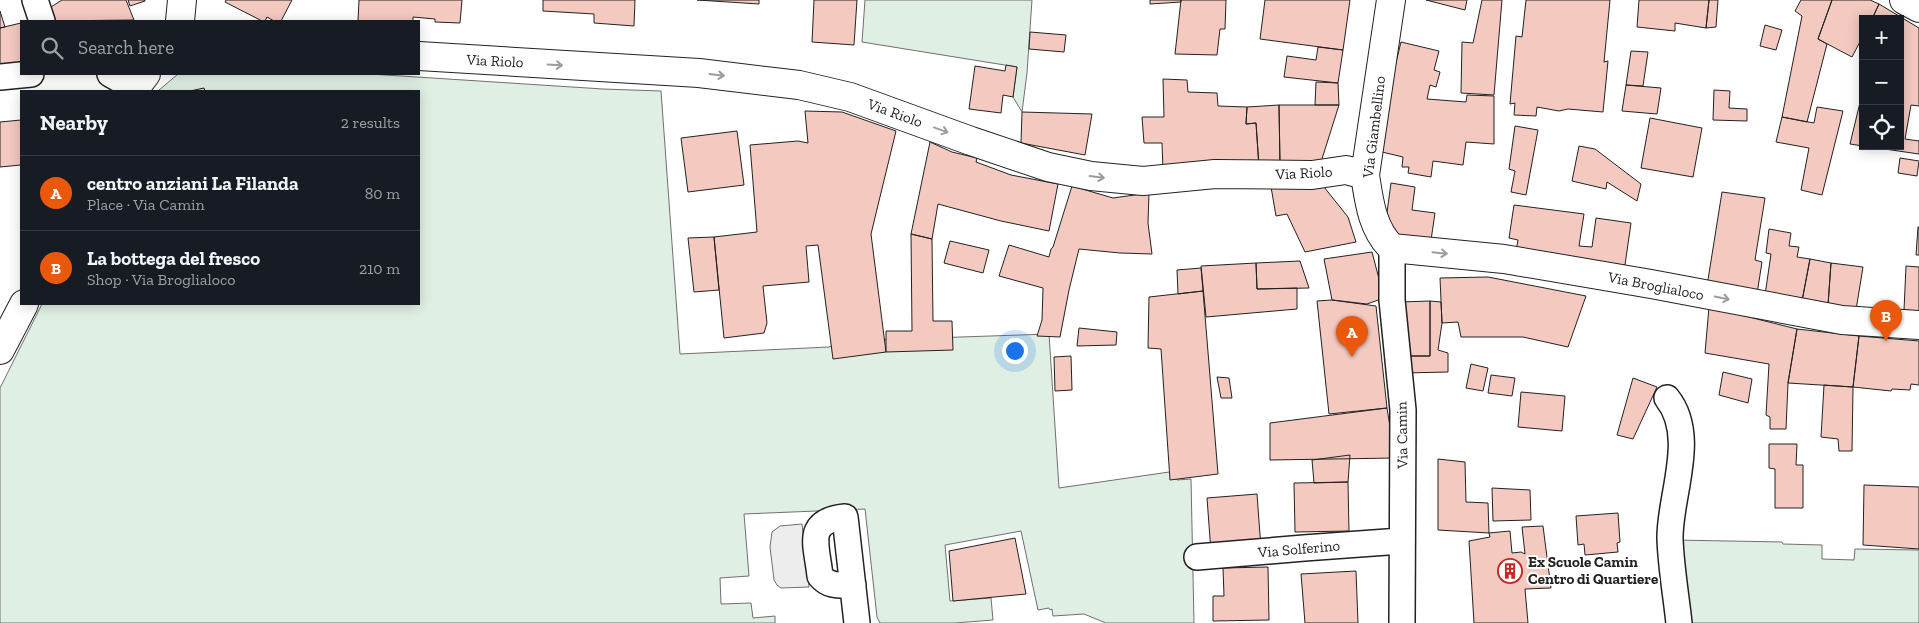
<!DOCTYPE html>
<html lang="en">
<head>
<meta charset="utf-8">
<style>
	body { margin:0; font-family:"Zilla Slab",serif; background:#242831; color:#f1f3f6 }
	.controls { position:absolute; right:15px; top:15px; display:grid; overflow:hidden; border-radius:0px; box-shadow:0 2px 12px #0003 }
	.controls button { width:45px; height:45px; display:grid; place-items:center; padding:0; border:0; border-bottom:1px solid #363941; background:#171b24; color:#f1f3f6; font:25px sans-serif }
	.you { position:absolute; left:1014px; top:350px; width:18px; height:18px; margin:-12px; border:4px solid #fff; border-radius:50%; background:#1a73e8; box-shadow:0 0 0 8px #1a73e833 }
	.badge { display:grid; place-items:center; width:32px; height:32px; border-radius:50%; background:#ea580c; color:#fff; font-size:16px; font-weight:700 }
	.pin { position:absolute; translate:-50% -41px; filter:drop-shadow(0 1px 2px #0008) }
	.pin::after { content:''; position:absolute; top:26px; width:18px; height:15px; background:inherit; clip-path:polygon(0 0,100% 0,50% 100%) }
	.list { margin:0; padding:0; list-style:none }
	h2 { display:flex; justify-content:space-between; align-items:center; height:65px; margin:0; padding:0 20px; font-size:21px }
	h2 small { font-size:16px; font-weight:400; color:#9ea1a6 }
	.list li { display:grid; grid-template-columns:32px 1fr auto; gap:15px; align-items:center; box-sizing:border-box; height:75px; padding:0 20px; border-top:1px solid #363941 }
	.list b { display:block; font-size:19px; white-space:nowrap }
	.list p { margin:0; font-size:16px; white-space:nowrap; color:#9ea1a6 }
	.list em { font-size:16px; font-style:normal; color:#9ea1a6 }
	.icon { flex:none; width:28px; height:28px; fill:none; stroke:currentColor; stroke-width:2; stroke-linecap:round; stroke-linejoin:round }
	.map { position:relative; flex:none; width:1919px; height:623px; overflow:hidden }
	.search { position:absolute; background:#171b24; box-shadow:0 2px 12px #0003; left:20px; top:20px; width:400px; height:55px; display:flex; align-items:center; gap:12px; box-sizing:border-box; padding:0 18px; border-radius:0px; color:#9ea1a6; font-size:19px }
	.panel { position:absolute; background:#171b24; box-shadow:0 2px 12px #0003; left:20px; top:90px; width:400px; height:215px; border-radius:0px }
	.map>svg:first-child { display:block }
</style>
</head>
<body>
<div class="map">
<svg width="1919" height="623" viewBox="0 0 1919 623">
	<rect width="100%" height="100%" fill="#fff"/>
	<!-- green -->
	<path fill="#e0efe3" stroke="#6f6f6f" d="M865 0H1032L1027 73 1022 112 1013 97 1017 67 862 42Z
		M178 74H370L603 89 661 91 680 354 829 347 844 341 1049 334 1059 488 1176 471 1177 480 1191 479 1194 623H1106L1084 614 1053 616 1052 609 1050 610 1049 608 1038 610 1021 531 945 545 950 601 991 598 993 620 955 623H880L877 617 865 509 744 514 749 576 720 578 721 604 751 603 753 618 775 616V623H0V388L42 304H419V91H158Z
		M1674 540 1782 542 1783 544 1822 545V559L1854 560 1855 549 1919 550V623H1684Z"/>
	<!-- parking -->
	<path fill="#ededed" stroke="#6f6f6f" d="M802 524 809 587 781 588 777 585 774 580 770 547 772 532 780 526Z"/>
	<!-- building -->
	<path fill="#f3c9c0" stroke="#222" d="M62 0H126L134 20 48 21 43 12Z
		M128 0H145V1L130 6Z
		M226 0H292L281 21H274L267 17 265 21H262L225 2Z
		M359 0H462L460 23 435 22V19L413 17V21H358Z
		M543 0H635L634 26 594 23V14L543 11Z
		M697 0H759V4Z
		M814 0H857L854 45 812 42Z
		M1150 0H1181V2L1150 4Z
		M1181 0H1226L1225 29H1220L1217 55 1175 54Z
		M1265 0H1350L1343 50 1260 39Z
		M1426 0H1467L1465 10Z
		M1482 0H1502L1494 95 1461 93 1462 42 1473 43Z
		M1526 0H1610L1604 62 1608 61 1603 112 1568 109 1559 111 1537 107 1536 116 1514 115 1515 103 1510 104 1516 36 1522 37Z
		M1639 0H1709L1706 28 1675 23V31L1637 27Z
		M1709 0H1718L1716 27 1706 28Z
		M1801 0H1832L1818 39 1827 44 1807 122 1782 117 1802 16 1795 11Z
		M1832 0H1870L1879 4 1872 19H1863V36L1852 57 1818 39Z
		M1879 4 1919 28V106L1911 105 1905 139 1919 141V154L1864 146H1900V19H1872Z
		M0 11 5 27 0 28Z
		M21 23V67L0 72V28Z
		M1765 25 1782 30 1776 50 1760 46Z
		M1030 32 1066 35 1064 52 1029 49Z
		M1401 42 1439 51 1434 70 1440 72 1436 87 1430 85 1427 99 1466 102 1467 95 1494 96V144L1466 142 1463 165 1433 161 1431 177 1408 173 1409 167H1402L1403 157 1382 152 1388 95Z
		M1318 47 1343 50 1338 83 1284 77 1287 56 1316 60Z
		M1631 51 1648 52 1643 86 1626 85Z
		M1006 65 1017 67 1013 97 1003 95 1001 113 969 109 975 66 1005 71Z
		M1163 79 1187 80 1188 92 1217 93 1218 106 1247 107 1246 124 1256 123 1259 167 1163 170 1162 143H1144L1142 117H1164Z
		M1316 82 1338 83 1339 105H1315Z
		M1626 85 1661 88 1657 114 1622 111Z
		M204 88 205 91H190Z
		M1714 90 1730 91 1729 108 1747 109V121L1713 120Z
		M1863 90V146L1850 144Z
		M1279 105H1339L1321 162 1280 165Z
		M1279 105 1280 165 1259 167 1256 123 1246 124 1247 107Z
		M1817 107 1843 111 1822 195 1801 190 1809 148 1776 142 1782 117 1814 123Z
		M805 111 842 112 896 131 871 234 886 352 833 359 818 245 806 246 809 282 763 286 767 323 764 333 724 338 714 237 757 232 750 145 798 141 808 143Z
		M1022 112 1092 114 1085 155 1021 143Z
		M1650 118 1702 128 1693 177 1641 168Z
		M21 120V165L0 167V122Z
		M1515 126 1538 130 1526 195 1511 192 1515 171 1509 169Z
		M737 131 744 185 688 192 681 138Z
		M930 142 952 152 977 158 976 162 1011 175 1058 184 1049 231 1001 221 938 204 932 239 911 234Z
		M1579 146 1595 149 1641 184 1637 201 1607 182 1606 189 1572 181Z
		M1900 158 1919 161 1917 176 1898 173Z
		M1288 179 1324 187 1348 217 1356 242 1305 252 1287 214 1276 216 1270 181Z
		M1391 183 1415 187 1412 210 1435 213 1430 247 1384 234Z
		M1072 186 1113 198 1149 193 1148 223 1152 254 1120 253 1079 249 1069 290 1060 337 1037 336 1042 320 1043 288 999 276 1009 245 1049 257 1051 249 1053 247Z
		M1722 192 1765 198 1755 260 1762 262 1757 294 1707 286Z
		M1514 205 1584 214 1579 246 1592 247 1596 218 1631 223 1624 272 1515 257 1518 240 1509 238Z
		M1918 227H1919V255H1916Z
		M1769 229 1791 233 1789 246 1799 247 1797 257 1810 259 1802 301 1765 295 1771 254 1766 253Z
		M911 234 932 239 933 321H952L953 350 886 352V331H912Z
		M714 237 719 290 694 292 688 238Z
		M950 241 989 250 983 273 944 263Z
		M1372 252 1384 298 1367 304 1332 300 1324 259Z
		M1810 259 1831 263 1828 305 1802 301Z
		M1300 261 1309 288 1257 289 1256 263Z
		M1256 263 1257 289 1297 288V309L1206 317 1201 266Z
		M1831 263 1863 267 1856 310 1828 305Z
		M1906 266 1919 267V311L1904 310Z
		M1201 268 1203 291 1178 294 1177 270Z
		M1488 277 1586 296 1568 347 1523 337H1461L1458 322 1442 323 1440 278Z
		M1203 291 1218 474 1170 480 1161 349 1148 348 1149 297Z
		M1332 300 1376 306 1387 408 1329 414 1317 301Z
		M1430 301V356H1402L1400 302Z
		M1430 301 1441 302 1442 323 1438 350 1448 353V372L1403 373 1402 356H1430Z
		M1709 307 1797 329 1788 383 1786 429H1770V417L1766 415 1769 364 1705 353Z
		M1079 328 1117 332 1116 345 1077 346Z
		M1797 329 1859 336 1853 387 1788 383Z
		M1859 336 1919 341V385L1911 384 1910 390 1892 389 1891 391 1853 387Z
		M1071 356 1072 390 1055 391 1054 357Z
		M1471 364 1488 368 1483 391 1466 388Z
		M1723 372 1752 379 1748 403 1719 395Z
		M1491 375 1515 378 1512 396 1488 393Z
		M1217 377 1229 378 1232 398H1221Z
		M1633 378 1657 387 1633 439 1617 435Z
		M1824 385 1853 387 1852 451H1839L1838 439 1821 437Z
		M1521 392 1565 396 1562 431 1518 427Z
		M1387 408 1395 458 1270 460V423Z
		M1769 444H1797L1796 465H1803V508H1775V469L1769 468Z
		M1350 455 1348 482 1314 483 1312 460Z
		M1438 459 1465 462 1466 502 1488 503 1489 533 1438 530Z
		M1348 482 1349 531 1295 532 1294 483Z
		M1864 485 1919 487V549L1863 545Z
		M1492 488 1530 490 1531 520 1493 521Z
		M1257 494 1261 548 1211 552 1207 498Z
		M1618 513 1620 542 1617 543 1618 552 1585 555 1584 544 1578 545 1576 516Z
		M1543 526 1551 588 1525 589 1528 623H1474L1469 541 1490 537 1489 533 1510 531 1512 553 1521 552 1525 554 1522 527Z
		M1015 538 1026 594 953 601 949 551Z
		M1268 567 1269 620 1213 621V596H1224L1223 568Z
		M1356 571 1358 623H1305L1301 574Z"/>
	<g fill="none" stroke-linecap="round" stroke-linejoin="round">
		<defs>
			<path id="minor" d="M35 0 42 21
				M110 74 135 88
				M0 77 31 74
				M1392 248V300L1403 410 1402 623
				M1667 398C1698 436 1669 497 1670 539 1671 567 1676 595 1679 623
				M1197 557 1304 548 1401 541
				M853 585C840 585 829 587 820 576 817 545 804 521 845 517L857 623"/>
			<path id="tertiary" d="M1391 0 1365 175C1369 201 1372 229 1392 248L1504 259 1651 284 1842 320 1919 325
				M1904 0 1919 8
				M180 21 182 0
				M419 56 699 73 799 85 850 97 971 141 1048 167 1091 176 1143 181 1215 174 1312 175 1346 170 1365 175
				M133 91 146 74
				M0 350 24 304"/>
		</defs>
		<!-- minor casing -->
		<use href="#minor" stroke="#222" stroke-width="28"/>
		<!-- tertiary casing -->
		<use href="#tertiary" stroke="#222" stroke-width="30"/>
		<!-- minor -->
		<use href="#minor" stroke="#fff" stroke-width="25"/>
		<!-- tertiary -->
		<use href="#tertiary" stroke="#fff" stroke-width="28"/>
	</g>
	<!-- one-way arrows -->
	<defs><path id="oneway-shaft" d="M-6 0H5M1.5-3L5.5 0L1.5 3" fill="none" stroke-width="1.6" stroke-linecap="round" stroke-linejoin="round" transform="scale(1.25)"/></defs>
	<g stroke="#9c9c9c">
		<use href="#oneway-shaft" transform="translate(555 65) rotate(3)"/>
		<use href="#oneway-shaft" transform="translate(717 75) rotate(7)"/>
		<use href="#oneway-shaft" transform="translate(941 130) rotate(20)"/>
		<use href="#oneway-shaft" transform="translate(1097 177) rotate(7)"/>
		<use href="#oneway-shaft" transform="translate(1440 253) rotate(6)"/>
		<use href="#oneway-shaft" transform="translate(1722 298) rotate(12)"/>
	</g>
	<!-- icons -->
	<defs>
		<symbol id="building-ring" viewBox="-11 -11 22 22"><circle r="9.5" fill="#fff" stroke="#c62828" stroke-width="1.5"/><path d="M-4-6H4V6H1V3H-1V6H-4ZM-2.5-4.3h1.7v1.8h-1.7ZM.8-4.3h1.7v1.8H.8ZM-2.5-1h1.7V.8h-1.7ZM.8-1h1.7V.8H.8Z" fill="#c62828"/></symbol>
	</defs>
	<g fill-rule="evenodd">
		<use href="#building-ring" x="1496" y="557" width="28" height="28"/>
	</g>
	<g text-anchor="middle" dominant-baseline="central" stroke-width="4" stroke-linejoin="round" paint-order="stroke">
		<!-- street labels -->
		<g font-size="15" fill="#222" stroke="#fff">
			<text transform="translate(495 61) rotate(3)">Via Riolo</text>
			<text transform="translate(895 113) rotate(20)">Via Riolo</text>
			<text transform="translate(1374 127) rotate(-83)">Via Giambellino</text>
			<text transform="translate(1304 173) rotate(-3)">Via Riolo</text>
			<text transform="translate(1656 286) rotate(11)">Via Broglialoco</text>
			<text transform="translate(1402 435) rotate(-91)">Via Camin</text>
			<text transform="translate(1299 549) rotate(-5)">Via Solferino</text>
		</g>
		<!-- poi labels -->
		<g font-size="15" font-weight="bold" fill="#222" stroke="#fff" text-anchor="start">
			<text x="1528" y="562">Ex Scuole Camin<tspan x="1528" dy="17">Centro di Quartiere</tspan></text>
		</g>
	</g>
</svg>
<div class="controls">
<button>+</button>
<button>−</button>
<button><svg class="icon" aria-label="locate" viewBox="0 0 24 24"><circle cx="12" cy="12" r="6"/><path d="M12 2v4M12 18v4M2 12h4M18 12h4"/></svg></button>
</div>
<div class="you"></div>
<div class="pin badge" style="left:1352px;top:357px">A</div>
<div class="pin badge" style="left:1886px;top:341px">B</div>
<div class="search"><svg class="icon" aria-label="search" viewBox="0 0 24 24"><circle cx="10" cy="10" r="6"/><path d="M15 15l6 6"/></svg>Search here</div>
<section class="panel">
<h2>Nearby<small>2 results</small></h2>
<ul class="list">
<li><span class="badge">A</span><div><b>centro anziani La Filanda</b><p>Place · Via Camin</p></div><em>80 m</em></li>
<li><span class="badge">B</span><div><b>La bottega del fresco</b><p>Shop · Via Broglialoco</p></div><em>210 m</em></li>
</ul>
</section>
</div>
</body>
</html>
